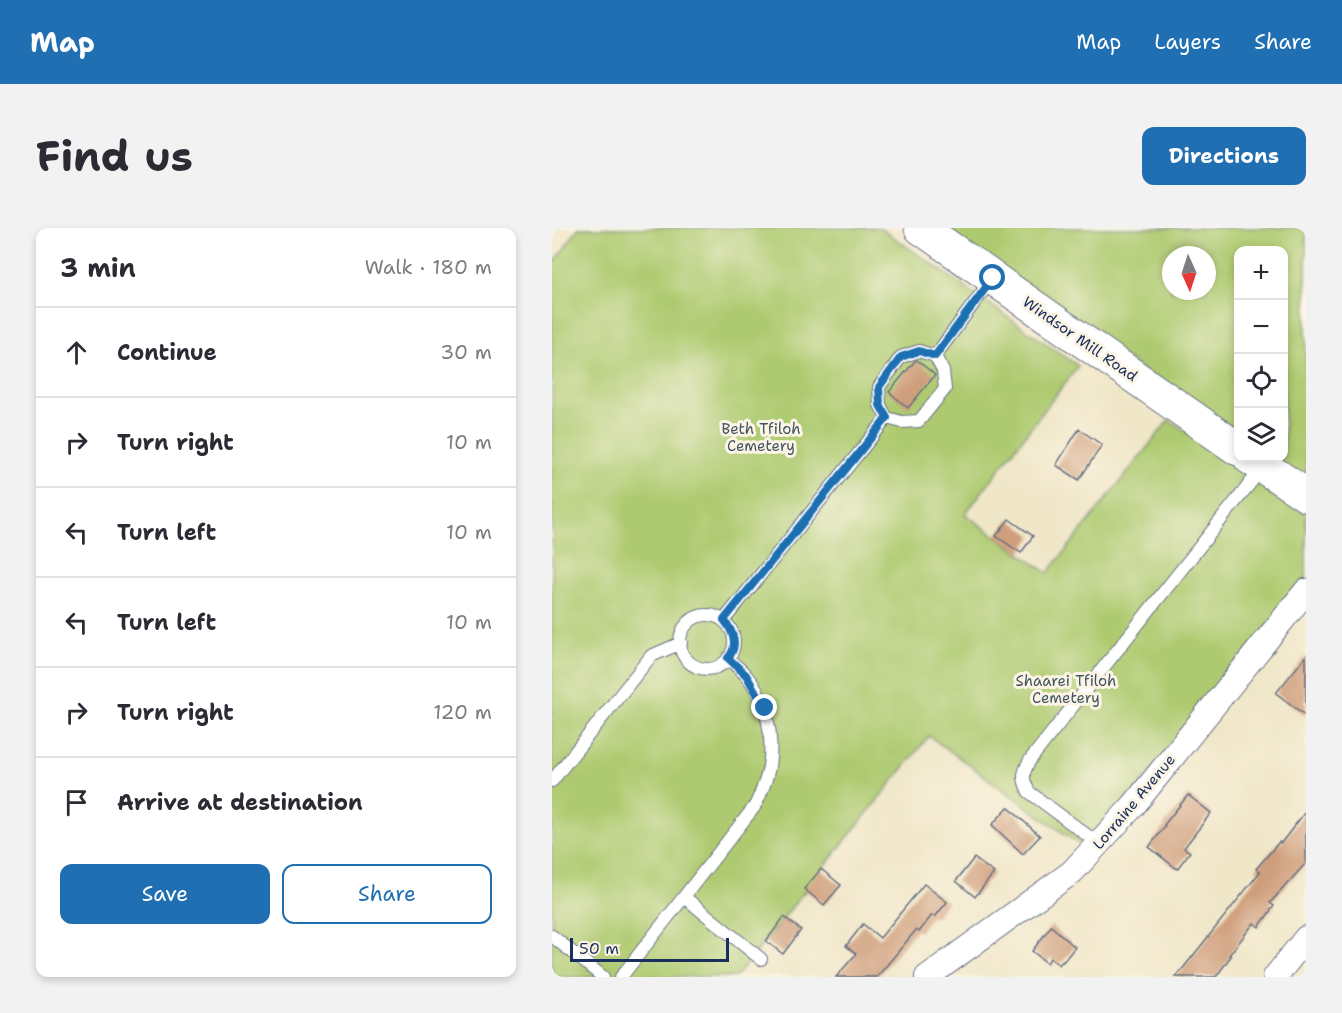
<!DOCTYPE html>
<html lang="en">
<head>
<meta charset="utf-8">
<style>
	body { margin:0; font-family:"Shantell Sans",sans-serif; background:#f2f2f3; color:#2b2b33 }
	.controls { position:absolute; right:18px; top:18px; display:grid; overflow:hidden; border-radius:12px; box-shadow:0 3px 9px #0003 }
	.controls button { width:54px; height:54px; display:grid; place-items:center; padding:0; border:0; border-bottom:2px solid #e1e1e2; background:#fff; color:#2b2b33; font:30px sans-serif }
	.compass { position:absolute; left:610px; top:18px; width:54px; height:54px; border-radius:50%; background:#fff; box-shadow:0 3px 9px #0003; rotate:177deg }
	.scale { position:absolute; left:18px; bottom:15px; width:159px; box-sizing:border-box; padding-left:6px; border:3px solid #1b2f5e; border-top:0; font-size:16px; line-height:21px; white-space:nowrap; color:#1b2f5e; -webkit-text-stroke:4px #fcf5e5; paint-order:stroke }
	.stop { position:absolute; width:18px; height:18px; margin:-14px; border:4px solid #1f6fb2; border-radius:50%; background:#fff }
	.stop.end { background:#1f6fb2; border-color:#fff; box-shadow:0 2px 6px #0008 }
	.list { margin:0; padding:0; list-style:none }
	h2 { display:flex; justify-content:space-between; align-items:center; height:78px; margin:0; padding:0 24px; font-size:26px }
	h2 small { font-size:20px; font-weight:400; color:#7c7c81 }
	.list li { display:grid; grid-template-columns:39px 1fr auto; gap:18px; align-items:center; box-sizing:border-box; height:90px; padding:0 24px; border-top:2px solid #e1e1e2 }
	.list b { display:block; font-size:22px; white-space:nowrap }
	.list em { font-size:20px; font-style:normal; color:#7c7c81 }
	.actions { display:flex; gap:12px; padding:18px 24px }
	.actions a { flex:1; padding:14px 0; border:2px solid #1f6fb2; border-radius:12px; text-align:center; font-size:21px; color:#1f6fb2 }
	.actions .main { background:#1f6fb2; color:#fff }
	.icon { flex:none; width:33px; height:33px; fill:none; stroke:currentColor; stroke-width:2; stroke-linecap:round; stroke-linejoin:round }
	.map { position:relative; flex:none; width:754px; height:749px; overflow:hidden; border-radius:12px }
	header { display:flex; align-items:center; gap:36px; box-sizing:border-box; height:84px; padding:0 30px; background:#1f6fb2; color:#fff }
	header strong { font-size:28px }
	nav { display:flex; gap:33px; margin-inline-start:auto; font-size:21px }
	.intro { display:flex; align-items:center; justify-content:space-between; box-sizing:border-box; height:144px; padding:0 36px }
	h1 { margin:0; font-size:42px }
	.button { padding:15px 27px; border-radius:12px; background:#1f6fb2; color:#fff; font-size:21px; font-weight:700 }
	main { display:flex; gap:36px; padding:0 36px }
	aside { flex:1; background:#fff; border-radius:12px; box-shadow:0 3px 9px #0003 }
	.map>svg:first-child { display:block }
</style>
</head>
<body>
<header>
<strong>Map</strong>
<nav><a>Map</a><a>Layers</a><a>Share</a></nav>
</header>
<div class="intro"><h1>Find us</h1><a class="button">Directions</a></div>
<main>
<aside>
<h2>3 min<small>Walk · 180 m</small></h2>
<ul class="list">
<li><svg class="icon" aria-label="ahead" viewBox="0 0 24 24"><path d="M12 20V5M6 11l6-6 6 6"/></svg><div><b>Continue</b></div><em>30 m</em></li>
<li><svg class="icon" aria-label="right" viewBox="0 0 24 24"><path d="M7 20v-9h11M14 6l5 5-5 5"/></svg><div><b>Turn right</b></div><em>10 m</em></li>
<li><svg class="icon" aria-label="left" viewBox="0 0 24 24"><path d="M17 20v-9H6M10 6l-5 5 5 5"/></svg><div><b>Turn left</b></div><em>10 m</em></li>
<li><svg class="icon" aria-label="left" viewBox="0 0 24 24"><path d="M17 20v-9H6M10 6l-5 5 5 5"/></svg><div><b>Turn left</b></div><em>10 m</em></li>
<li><svg class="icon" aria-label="right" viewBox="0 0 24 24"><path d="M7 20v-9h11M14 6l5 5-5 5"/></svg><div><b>Turn right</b></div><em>120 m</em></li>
<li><svg class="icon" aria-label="arrive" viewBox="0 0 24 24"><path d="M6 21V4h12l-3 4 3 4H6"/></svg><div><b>Arrive at destination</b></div></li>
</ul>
<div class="actions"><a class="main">Save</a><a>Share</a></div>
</aside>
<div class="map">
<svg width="754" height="749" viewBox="0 0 754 749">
	<rect width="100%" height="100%" fill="#fcf5e5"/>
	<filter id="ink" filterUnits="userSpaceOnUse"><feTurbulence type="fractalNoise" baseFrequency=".0167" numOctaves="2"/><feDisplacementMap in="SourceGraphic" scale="12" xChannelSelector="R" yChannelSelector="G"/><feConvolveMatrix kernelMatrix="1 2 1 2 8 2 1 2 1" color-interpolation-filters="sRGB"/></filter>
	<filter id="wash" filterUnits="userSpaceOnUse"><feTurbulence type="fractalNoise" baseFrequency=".008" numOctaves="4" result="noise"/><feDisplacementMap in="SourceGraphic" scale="24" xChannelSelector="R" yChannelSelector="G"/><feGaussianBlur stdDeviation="1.35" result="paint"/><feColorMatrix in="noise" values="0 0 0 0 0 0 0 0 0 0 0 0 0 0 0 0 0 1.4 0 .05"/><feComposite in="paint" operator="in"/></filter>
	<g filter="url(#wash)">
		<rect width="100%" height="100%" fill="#f0e6c8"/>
		<!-- green -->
		<path fill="#adca70" stroke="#647c67" stroke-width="1.5" fill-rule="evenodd" d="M26 0H328L526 138 413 286 496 345 617 192 754 286V351L576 572 532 620 377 508 184 749H0V38Z
			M388 0H754V255L717 230H732V22H686V208ZM619 27H655V63H619Z"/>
		<g id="blocks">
			<!-- building -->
			<path fill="#cf9e7b" d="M365 132 383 147 356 180 337 164 362 134Z
				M527 201 550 217 527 252 504 237Z
				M457 291 481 308 469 325 444 308Z
				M754 428V488L724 465Z
				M636 567 659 585 632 620 638 624 625 641 597 619 613 598 612 597Z
				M456 579 488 608 471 626 440 597Z
				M754 583V635L718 675 722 678 707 699 702 695 677 727 679 728 664 749H624L708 644 704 641 727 614 729 615Z
				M422 630 442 645 423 669 404 653Z
				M269 641 289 657 272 677 252 661Z
				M372 656 395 674 383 689 380 687 367 704 364 702 325 749H284L304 726 294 718 311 696 328 710Z
				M232 689 249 702 231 726 214 713Z
				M499 698 523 719 511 734 510 733 507 737 498 730 495 735 480 723Z"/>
		</g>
	</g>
	<g filter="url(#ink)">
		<use href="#blocks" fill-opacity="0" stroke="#666f83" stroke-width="1.5"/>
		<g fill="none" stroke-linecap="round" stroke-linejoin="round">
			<defs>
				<path id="service" d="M367 123 383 128 391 143 393 161 367 193 350 194 335 190 328 177 327 159 349 129Z
					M383 128 440 51
					M128 414a27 27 0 1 1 54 0a27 27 0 1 1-54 0Z
					M172 392 335 190
					M0 553 99 428 129 415
					M547 616 477 564C470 550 470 546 478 532L711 239
					M132 669 209 731
					M0 708 51 749
					M69 749 203 578C209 565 215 552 217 538 222 507 215 471 193 446 188 441 182 436 176 430"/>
				<path id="minor" d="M375 749 520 644 581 578 754 363
					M723 749 754 710"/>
				<path id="secondary" d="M369 0 686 221
					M698 230 754 267"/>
			</defs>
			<!-- service casing -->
			<use href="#service" stroke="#666f83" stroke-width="14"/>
			<!-- minor casing -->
			<use href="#minor" stroke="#666f83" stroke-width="26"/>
			<!-- secondary casing -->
			<use href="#secondary" stroke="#666f83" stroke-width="35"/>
			<!-- service -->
			<use href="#service" stroke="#fff" stroke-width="12"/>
			<!-- minor -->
			<use href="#minor" stroke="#fff" stroke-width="24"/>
			<!-- secondary -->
			<use href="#secondary" stroke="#fff" stroke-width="33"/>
		</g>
	</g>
	<g fill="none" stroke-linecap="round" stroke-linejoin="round" filter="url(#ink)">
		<!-- route -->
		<path stroke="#1f6fb2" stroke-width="8" d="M213 480 194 447 176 430C187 418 181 403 172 392L335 190 328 177 327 159 349 129 367 123 383 128 441 50"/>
	</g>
	<g text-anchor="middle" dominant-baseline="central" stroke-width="6" stroke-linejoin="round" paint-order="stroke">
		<!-- street labels -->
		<g font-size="15" fill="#1b2f5e" stroke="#fcf5e5">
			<text transform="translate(528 111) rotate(35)">Windsor Mill Road</text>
			<text transform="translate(582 574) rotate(-50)">Lorraine Avenue</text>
		</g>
		<!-- park labels -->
		<g font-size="15" fill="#405662" stroke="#fcf5e5">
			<text x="209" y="201">Beth Tfiloh<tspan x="209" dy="17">Cemetery</tspan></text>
			<text x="514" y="453">Shaarei Tfiloh<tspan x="514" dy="17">Cemetery</tspan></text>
		</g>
	</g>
</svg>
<div class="controls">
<button>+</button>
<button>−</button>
<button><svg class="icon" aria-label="locate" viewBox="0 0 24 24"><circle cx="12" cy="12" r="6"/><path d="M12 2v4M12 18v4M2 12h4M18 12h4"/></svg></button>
<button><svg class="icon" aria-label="layers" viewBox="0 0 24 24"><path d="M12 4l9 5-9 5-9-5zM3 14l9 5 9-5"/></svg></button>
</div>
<svg class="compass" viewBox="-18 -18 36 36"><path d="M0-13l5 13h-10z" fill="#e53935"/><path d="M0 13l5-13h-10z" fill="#7c7c81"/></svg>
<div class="scale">50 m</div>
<div class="stop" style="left:441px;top:50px"></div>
<div class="stop end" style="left:213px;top:480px"></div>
</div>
</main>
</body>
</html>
